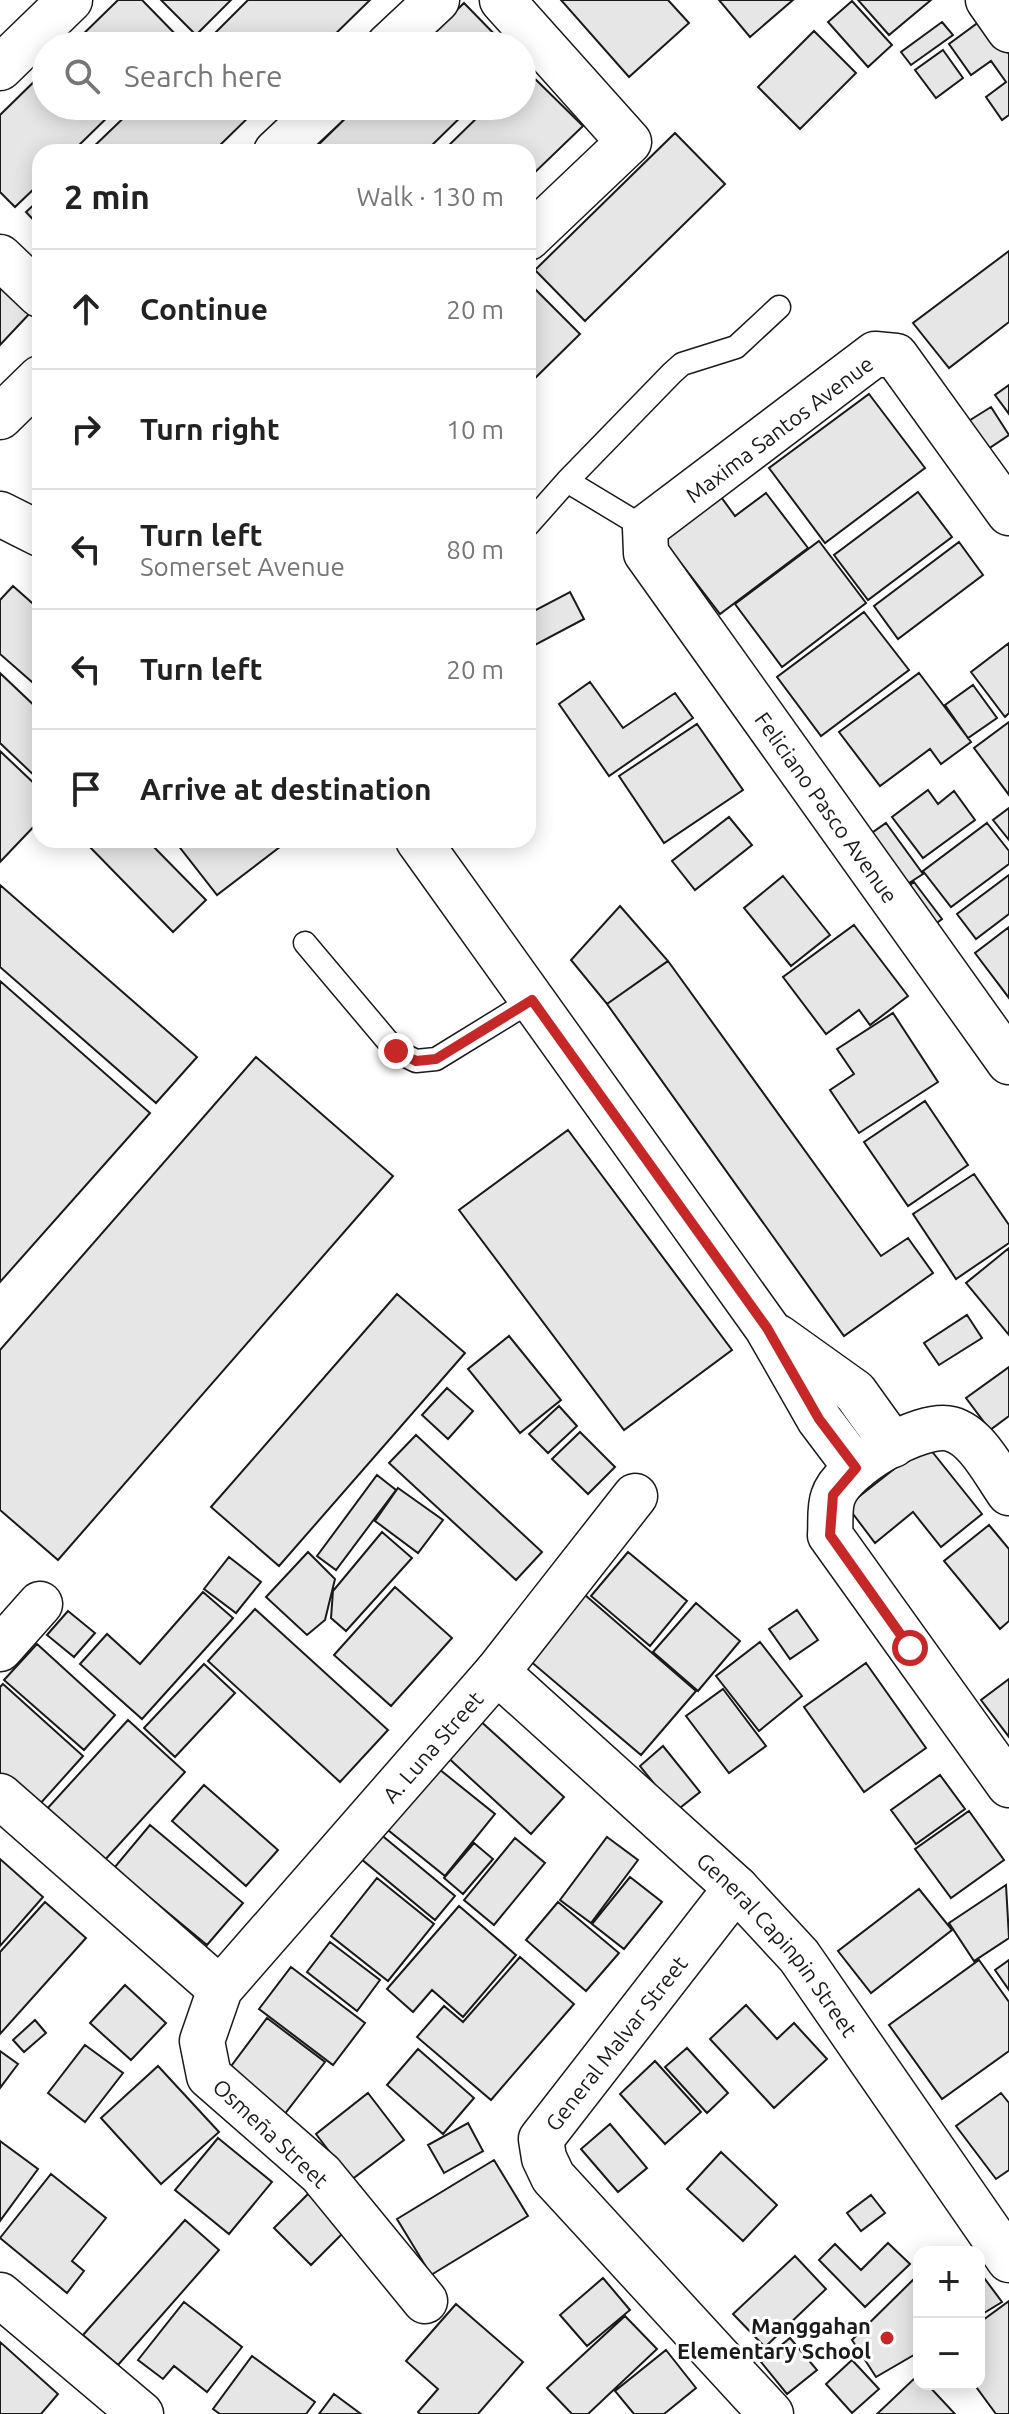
<!DOCTYPE html>
<html lang="en">
<head>
<meta charset="utf-8">
<style>
	body { margin:0; font-family:Ubuntu,sans-serif; background:#f6f6f6; color:#222 }
	.controls { position:absolute; right:24px; bottom:24px; display:grid; overflow:hidden; border-radius:16px; box-shadow:0 4px 20px #0003 }
	.controls button { width:72px; height:72px; display:grid; place-items:center; padding:0; border:0; border-bottom:2px solid #e0e0e0; background:#fff; color:#222; font:40px sans-serif }
	.stop { position:absolute; width:24px; height:24px; margin:-18px; border:6px solid #c62828; border-radius:50%; background:#fff }
	.stop.end { background:#c62828; border-color:#fff; box-shadow:0 2px 8px #0008 }
	.list { margin:0; padding:0; list-style:none }
	h2 { display:flex; justify-content:space-between; align-items:center; height:104px; margin:0; padding:0 32px; font-size:34px }
	h2 small { font-size:26px; font-weight:400; color:#767676 }
	.list li { display:grid; grid-template-columns:52px 1fr auto; gap:24px; align-items:center; box-sizing:border-box; height:120px; padding:0 32px; border-top:2px solid #e0e0e0 }
	.list b { display:block; font-size:30px; white-space:nowrap }
	.list p { margin:0; font-size:26px; white-space:nowrap; color:#767676 }
	.list em { font-size:26px; font-style:normal; color:#767676 }
	.icon { flex:none; width:44px; height:44px; fill:none; stroke:currentColor; stroke-width:2; stroke-linecap:round; stroke-linejoin:round }
	.map { position:relative; flex:none; width:1009px; height:2414px; overflow:hidden }
	.search { position:absolute; background:#fff; box-shadow:0 4px 20px #0003; left:32px; top:32px; width:504px; height:88px; display:flex; align-items:center; gap:20px; box-sizing:border-box; padding:0 28px; border-radius:44px; color:#767676; font-size:30px }
	.panel { position:absolute; background:#fff; box-shadow:0 4px 20px #0003; left:32px; top:144px; width:504px; height:704px; border-radius:24px }
	.map>svg:first-child { display:block }
</style>
</head>
<body>
<div class="map">
<svg width="1009" height="2414" viewBox="0 0 1009 2414">
	<rect width="100%" height="100%" fill="#fff"/>
	<!-- building -->
	<path fill="#e6e6e6" stroke="#1a1a1a" stroke-width="2" d="M118 0H142L184 43 180 46H71Z
		M161 0H231L196 35Z
		M248 0H370L323 46H230L216 32Z
		M561 0H668L689 23 629 77Z
		M719 0H793L750 37Z
		M858 0H931L889 35Z
		M852 1 892 45 868 67 828 22Z
		M464 3 506 46H420Z
		M983 19 1009 54V115L1002 120 986 97 1006 82 991 61 971 75 949 44Z
		M942 22 953 35 911 65 901 52Z
		M814 31 856 73 800 129 758 87Z
		M943 50 963 78 936 98 915 70Z
		M46 70V106H119L72 152H40V183L15 207 0 192V115Z
		M526 70 583 126 528 179V152H442L489 106H522V74Z
		M136 106H260L213 152H88Z
		M358 106H472L425 152H311Z
		M675 133 725 184 585 321 535 270Z
		M40 199V227L26 212Z
		M1009 251V322L949 368 913 323Z
		M0 281 32 311 0 345Z
		M528 282 580 334 528 385Z
		M1009 385V414L995 395Z
		M869 394 925 468 825 543 769 468Z
		M991 407 1009 435 985 451 967 422Z
		M918 492 952 537 868 600 834 555Z
		M766 493 808 548 720 614 664 541 721 497 735 516Z
		M819 541 866 603 782 667 735 604Z
		M959 542 983 575 898 639 874 606Z
		M13 586 40 610V689L0 654V600Z
		M570 592 584 619 535 645 528 633V614Z
		M864 612 909 670 821 736 777 677Z
		M1009 643V713L1005 717 971 672Z
		M0 673 40 711V781L0 743Z
		M919 673 971 742 941 764 930 749 880 786 839 732Z
		M590 682 623 728 675 693 693 718 609 776 559 704Z
		M973 685 997 718 968 738 945 705Z
		M1009 722V795L974 748Z
		M697 724 743 790 664 843 619 776Z
		M0 751 40 789V820L0 862Z
		M928 790 938 804 954 791 975 820 923 858 892 817Z
		M1009 808V840L993 820Z
		M729 817 752 845 695 890 672 861Z
		M886 823 923 874 892 894 856 844Z
		M987 823 1009 851V864L951 907 923 871Z
		M83 840H147L206 900 173 932Z
		M174 840H289L217 895Z
		M1009 875V914L976 939 957 914Z
		M783 876 830 935 791 966 744 908Z
		M914 882 942 919 922 934 894 897Z
		M0 885 197 1057 156 1103 0 967Z
		M620 906 668 961 607 1004 571 960Z
		M854 925 908 996 870 1025 859 1010 826 1034 783 977Z
		M1009 927V998L975 953Z
		M668 961 881 1256 908 1238 933 1273 844 1336 607 1004Z
		M0 981 150 1113 0 1282Z
		M893 1013 938 1082 859 1133 830 1090 854 1074 837 1049Z
		M256 1057 393 1176 58 1560 0 1510V1350Z
		M925 1101 968 1165 908 1206 864 1142Z
		M568 1130 732 1350 624 1430 459 1210Z
		M974 1174 1009 1225V1243L956 1279 913 1214Z
		M1009 1248V1335L966 1283Z
		M397 1294 465 1353 279 1566 211 1507Z
		M967 1315 982 1338 939 1365 924 1343Z
		M509 1336 561 1400 520 1433 468 1369Z
		M1009 1367V1416L990 1430 966 1398Z
		M447 1388 473 1411 448 1439 422 1415Z
		M559 1406 577 1426 548 1453 529 1434Z
		M580 1432 615 1467 588 1494 552 1459Z
		M416 1435 542 1552 516 1580 389 1463Z
		M926 1444 982 1514 941 1547 913 1512 875 1543 847 1506Z
		M377 1475 396 1490 336 1570 317 1556Z
		M398 1488 443 1520 418 1553 375 1521Z
		M989 1525 1009 1549V1621L1000 1629 944 1561Z
		M382 1532 412 1558 346 1631 331 1618 333 1591Z
		M308 1552 335 1579 325 1620 307 1635 266 1597Z
		M628 1552 687 1601 650 1646 591 1596Z
		M229 1557 261 1582 236 1613 204 1589Z
		M395 1587 452 1638 391 1706 334 1655Z
		M203 1592 233 1618 142 1719 80 1664 107 1634 140 1664Z
		M585 1595 696 1691 641 1755 529 1660Z
		M696 1603 740 1641 698 1691 653 1652Z
		M255 1609 388 1730 340 1782 208 1661Z
		M797 1610 818 1640 790 1659 769 1629Z
		M68 1611 95 1633 74 1657 47 1635Z
		M760 1642 802 1696 759 1731 716 1676Z
		M37 1644 115 1715 84 1750 4 1680Z
		M866 1663 926 1748 864 1792 804 1707Z
		M204 1664 235 1693 175 1757 144 1728Z
		M1009 1679V1737L981 1700Z
		M3 1684 83 1756 30 1815 0 1789V1687Z
		M723 1689 766 1746 729 1773 686 1716Z
		M477 1718 564 1797 531 1834 444 1754Z
		M128 1720 185 1772 103 1862 46 1810Z
		M663 1746 700 1792 676 1811 640 1766Z
		M434 1765 495 1814 445 1876 383 1826Z
		M940 1775 965 1809 916 1844 891 1810Z
		M204 1785 278 1850 246 1886 172 1821Z
		M969 1811 1004 1860 951 1898 915 1849Z
		M150 1825 243 1903 207 1945 114 1868Z
		M379 1833 455 1896 435 1920 360 1858Z
		M607 1837 638 1860 591 1923 560 1900Z
		M515 1838 545 1863 494 1925 464 1900Z
		M474 1843 493 1859 463 1894 444 1878Z
		M0 1859 43 1897 0 1946Z
		M630 1877 662 1902 624 1949 592 1924Z
		M377 1878 434 1924 388 1981 331 1936Z
		M1006 1885 1009 1938 974 1961 949 1923Z
		M919 1889 952 1930 871 1993 838 1951Z
		M45 1902 86 1938 0 2034V1952Z
		M558 1902 619 1953 586 1991 526 1940Z
		M459 1906 516 1955 463 2017 432 1990 413 2012 387 1989Z
		M330 1942 380 1980 357 2011 307 1972Z
		M520 1957 574 2004 491 2100 417 2037 444 2006 463 2022Z
		M979 1960 1009 2002V2051L942 2099 889 2025Z
		M1009 1960V1990L995 1970Z
		M291 1967 365 2023 333 2065 259 2009Z
		M125 1985 166 2023 131 2060 90 2023Z
		M746 2005 777 2039 794 2023 827 2059 774 2108 710 2039Z
		M267 2018 325 2062 280 2120 223 2077Z
		M35 2020 46 2033 24 2052 13 2040Z
		M85 2045 123 2073 85 2122 48 2093Z
		M687 2048 728 2093 707 2113 665 2067Z
		M418 2049 474 2098 443 2134 387 2085Z
		M0 2051 18 2064 0 2088Z
		M655 2061 701 2112 665 2144 620 2094Z
		M158 2066 219 2132 161 2184 101 2118Z
		M368 2093 404 2140 351 2180 316 2134Z
		M1001 2093 1009 2103V2170L996 2179 956 2126Z
		M468 2123 483 2151 444 2173 428 2145Z
		M610 2124 647 2168 618 2192 581 2149Z
		M218 2138 272 2182 229 2234 175 2190Z
		M0 2141 38 2169 0 2221Z
		M721 2152 777 2205 743 2241 687 2189Z
		M494 2160 528 2216 431 2275 397 2219Z
		M51 2174 106 2218 72 2261 84 2271 67 2293 0 2238Z
		M313 2189 350 2226 311 2265 274 2228Z
		M871 2195 885 2213 861 2231 847 2213Z
		M185 2220 219 2250 118 2365 83 2335Z
		M888 2243 910 2264 865 2307 819 2260 835 2244 861 2270Z
		M795 2256 826 2289 765 2347 733 2314Z
		M979 2271 1002 2302 979 2316Z
		M919 2274V2352L876 2377 852 2340Z
		M603 2278 630 2310 587 2346 560 2315Z
		M1009 2301V2414H996L974 2384H979V2323Z
		M184 2302 242 2347 207 2392 174 2366 163 2379 138 2360Z
		M456 2304 523 2362 478 2414H420L418 2412 438 2389 406 2361Z
		M625 2316 657 2349 588 2414H572L547 2388Z
		M790 2338 817 2370 787 2394 761 2362Z
		M0 2342 58 2394 41 2414H0Z
		M666 2350 696 2388 664 2414H634L615 2391Z
		M252 2356 315 2402 306 2414H220L213 2409Z
		M852 2360 879 2389 852 2413 826 2384Z
		M918 2375 919 2384H927L955 2414H877Z
		M334 2394 361 2414H319Z"/>
	<g fill="none" stroke-linecap="round" stroke-linejoin="round">
		<defs>
			<path id="lane" d="M528 525 567 481
				M645 528 567 481 672 373 682 364 736 347 779 307
				M305 943 396 1051 416 1061 436 1059 532 1000"/>
			<g id="street">
				<path d="M502 0 629 142 528 238"/>
				<path d="M988 0 1009 30"/>
				<path d="M388 46 437 0"/>
				<path d="M0 68 70 0"/>
				<path d="M276 152 325 106"/>
				<path d="M0 257 40 295"/>
				<path d="M0 417 40 378"/>
				<path id="s1" d="M1009 513 896 356 875 354 645 528 646 553 1009 1062"/>
				<path d="M0 514 40 534"/>
				<path d="M418 840 767 1328 819 1419 856 1468"/>
				<path d="M778 1337 855 1392 893 1445"/>
				<path d="M1009 1493C994 1472 977 1436 951 1429 921 1421 842 1467 833 1497 829 1508 831 1523 830 1535L1009 1785"/>
				<path d="M0 1649 40 1604"/>
				<path id="s2" d="M497 1672 736 1888 799 1956 1009 2260"/>
				<path d="M0 1796 220 1989"/>
				<path d="M736 1888 541 2139 544 2158 553 2177 771 2414"/>
				<path d="M0 2295 141 2414"/>
				<path id="s3" d="M425 2301 321 2174 209 2076 202 2041 220 1989 497 1672 635 1496"/>
			</g>
		</defs>
		<!-- lane casing -->
		<use href="#lane" stroke="#1a1a1a" stroke-width="25"/>
		<!-- street casing -->
		<use href="#street" stroke="#1a1a1a" stroke-width="47"/>
		<!-- lane -->
		<use href="#lane" stroke="#fff" stroke-width="22"/>
		<!-- street -->
		<use href="#street" stroke="#fff" stroke-width="44"/>
	</g>
	<g fill="none" stroke-linecap="round" stroke-linejoin="round">
		<!-- route -->
		<path stroke="#c62828" stroke-width="10" d="M396 1051 416 1061 436 1059 532 1000 767 1328 819 1419 856 1468 833 1495 830 1535 910 1648"/>
	</g>
	<!-- markers -->
	<circle fill="#c62828" stroke="#fff" stroke-width="3" cx="887" cy="2338" r="8"/>
	<g text-anchor="middle" dominant-baseline="central" stroke-width="6" stroke-linejoin="round" paint-order="stroke">
		<!-- street labels -->
		<g font-size="22" fill="#1a1a1a" stroke="#fff">
			<text transform="translate(779 429) rotate(-37)">Maxima Santos Avenue</text>
			<text stroke="none"><textPath href="#s1" startOffset="840">Feliciano Pasco Avenue</textPath></text>
			<text stroke="none"><textPath href="#s3" startOffset="726">A. Luna Street</textPath></text>
			<text stroke="none"><textPath href="#s2" startOffset="392">General Capinpin Street</textPath></text>
			<text transform="translate(616 2043) rotate(-52)">General Malvar Street</text>
			<text transform="translate(271 2133) rotate(43)">Osmeña Street</text>
		</g>
		<!-- poi labels -->
		<g font-size="22" font-weight="bold" fill="#1a1a1a" stroke="#fff" text-anchor="end">
			<text x="871" y="2325">Manggahan<tspan x="871" dy="25">Elementary School</tspan></text>
		</g>
	</g>
</svg>
<div class="controls">
<button>+</button>
<button>−</button>
</div>
<div class="stop" style="left:910px;top:1648px"></div>
<div class="stop end" style="left:396px;top:1051px"></div>
<div class="search"><svg class="icon" aria-label="search" viewBox="0 0 24 24"><circle cx="10" cy="10" r="6"/><path d="M15 15l6 6"/></svg>Search here</div>
<section class="panel">
<h2>2 min<small>Walk · 130 m</small></h2>
<ul class="list">
<li><svg class="icon" aria-label="ahead" viewBox="0 0 24 24"><path d="M12 20V5M6 11l6-6 6 6"/></svg><div><b>Continue</b></div><em>20 m</em></li>
<li><svg class="icon" aria-label="right" viewBox="0 0 24 24"><path d="M7 20v-9h11M14 6l5 5-5 5"/></svg><div><b>Turn right</b></div><em>10 m</em></li>
<li><svg class="icon" aria-label="left" viewBox="0 0 24 24"><path d="M17 20v-9H6M10 6l-5 5 5 5"/></svg><div><b>Turn left</b><p>Somerset Avenue</p></div><em>80 m</em></li>
<li><svg class="icon" aria-label="left" viewBox="0 0 24 24"><path d="M17 20v-9H6M10 6l-5 5 5 5"/></svg><div><b>Turn left</b></div><em>20 m</em></li>
<li><svg class="icon" aria-label="arrive" viewBox="0 0 24 24"><path d="M6 21V4h12l-3 4 3 4H6"/></svg><div><b>Arrive at destination</b></div></li>
</ul>
</section>
</div>
</body>
</html>
